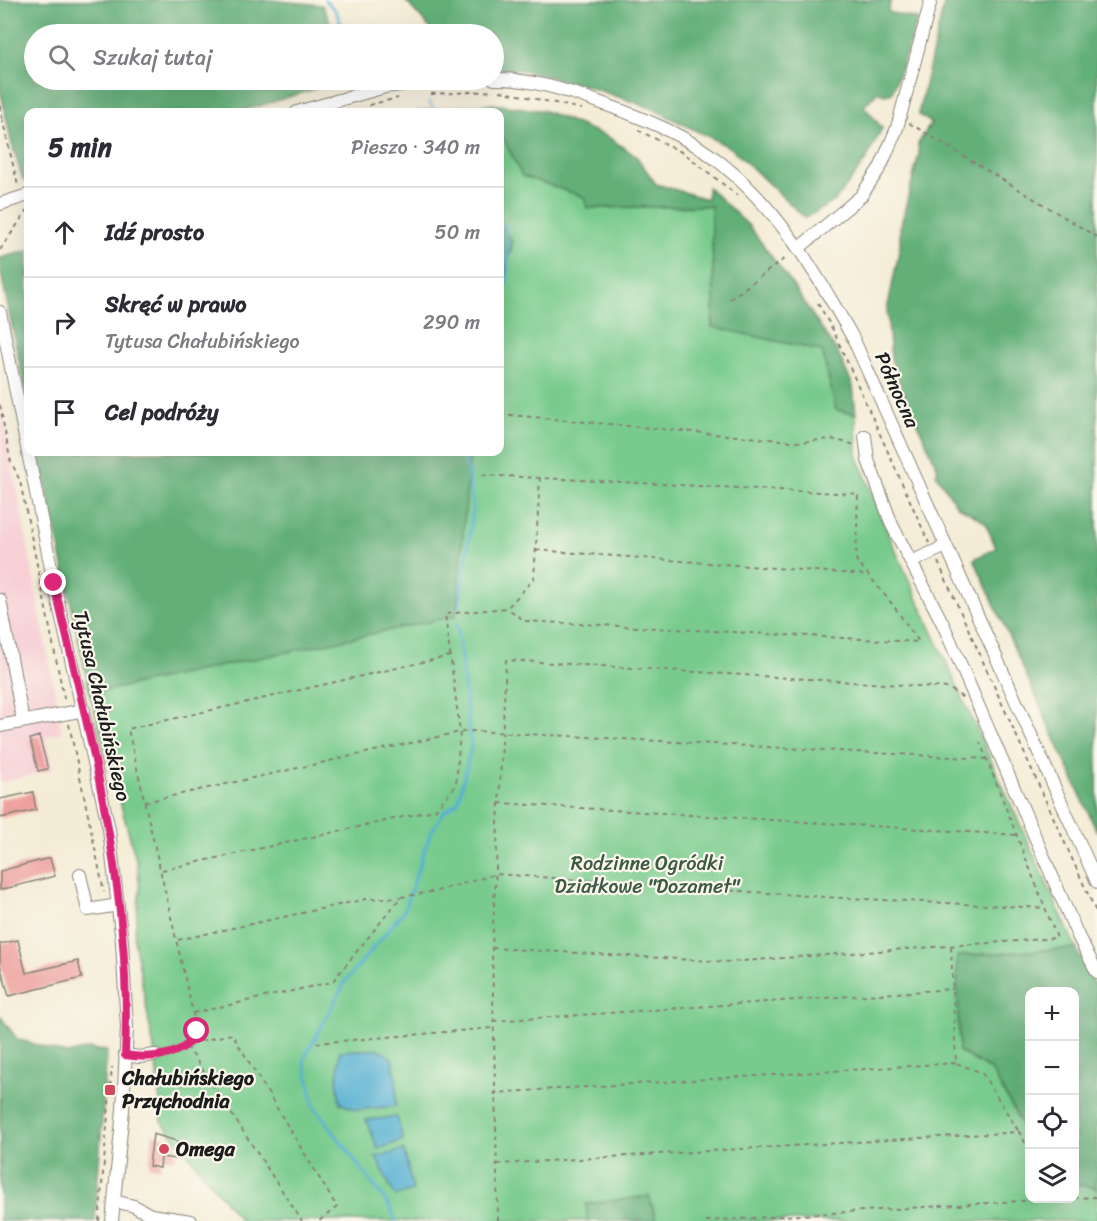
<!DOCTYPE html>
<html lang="pl">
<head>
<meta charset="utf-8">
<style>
	body { margin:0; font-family:Sriracha,sans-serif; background:#f7f7f7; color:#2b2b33 }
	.controls { position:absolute; right:18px; bottom:18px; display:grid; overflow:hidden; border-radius:12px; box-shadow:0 6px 24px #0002 }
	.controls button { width:54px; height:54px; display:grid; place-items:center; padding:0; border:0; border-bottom:2px solid #e1e1e2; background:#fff; color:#2b2b33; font:30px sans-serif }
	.stop { position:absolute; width:18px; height:18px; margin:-14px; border:4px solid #db2777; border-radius:50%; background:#fff }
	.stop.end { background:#db2777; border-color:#fff; box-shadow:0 2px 6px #0008 }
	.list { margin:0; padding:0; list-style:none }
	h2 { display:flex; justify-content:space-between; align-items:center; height:78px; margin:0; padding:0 24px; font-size:26px }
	h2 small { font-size:20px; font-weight:400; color:#7c7c81 }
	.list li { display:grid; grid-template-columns:39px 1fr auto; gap:18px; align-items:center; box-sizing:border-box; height:90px; padding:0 24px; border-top:2px solid #e1e1e2 }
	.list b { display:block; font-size:22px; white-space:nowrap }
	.list p { margin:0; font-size:20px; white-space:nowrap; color:#7c7c81 }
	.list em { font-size:20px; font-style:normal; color:#7c7c81 }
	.icon { flex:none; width:33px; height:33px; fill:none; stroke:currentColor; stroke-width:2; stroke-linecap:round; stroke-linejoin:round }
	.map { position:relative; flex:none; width:1097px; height:1221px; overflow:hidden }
	.search { position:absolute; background:#fff; box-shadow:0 6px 24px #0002; left:24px; top:24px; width:480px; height:66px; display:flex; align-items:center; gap:15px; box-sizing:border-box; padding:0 21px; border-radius:33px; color:#7c7c81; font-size:22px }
	.panel { position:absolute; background:#fff; box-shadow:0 6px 24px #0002; left:24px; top:108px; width:480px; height:348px; border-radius:12px }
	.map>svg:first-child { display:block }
</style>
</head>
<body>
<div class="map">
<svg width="1097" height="1221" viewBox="0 0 1097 1221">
	<rect width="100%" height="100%" fill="#fbf7ec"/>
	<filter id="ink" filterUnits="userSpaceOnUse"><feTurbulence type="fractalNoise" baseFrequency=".0167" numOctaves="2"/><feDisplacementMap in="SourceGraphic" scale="12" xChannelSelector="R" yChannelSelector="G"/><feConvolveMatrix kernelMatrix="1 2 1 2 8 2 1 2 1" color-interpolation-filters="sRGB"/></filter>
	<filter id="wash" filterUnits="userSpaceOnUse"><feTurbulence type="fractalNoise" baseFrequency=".008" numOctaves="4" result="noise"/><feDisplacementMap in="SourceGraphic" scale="24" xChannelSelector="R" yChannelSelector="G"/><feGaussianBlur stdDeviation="1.35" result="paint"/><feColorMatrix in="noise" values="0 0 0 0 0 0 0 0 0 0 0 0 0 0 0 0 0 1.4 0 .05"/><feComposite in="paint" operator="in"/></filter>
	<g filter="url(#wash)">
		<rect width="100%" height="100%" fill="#f4ecd6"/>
		<!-- built -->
		<path fill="#f7cfd5" d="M1 401 62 732 46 736 52 770 0 783Z"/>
		<!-- green -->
		<path fill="#78cb8d" stroke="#4a7454" stroke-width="1.5" d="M492 104 495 112 417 111Z
			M500 129 523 176 585 197 587 208 711 206 714 300 712 326 823 351 836 410 856 414 857 455 889 536 1076 948 957 956 959 1051 992 1071 1029 1138 1030 1198H1074L1075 1184 1097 1188V1221H657L649 1197 586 1204 588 1221H241L162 1122 155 1055 134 939 140 890 137 863 90 694 456 615 470 452H500V300L512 243 500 220Z"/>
		<!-- forest -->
		<path fill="#62af78" stroke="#3f664a" stroke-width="1.5" d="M0 0H269L322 5 336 34H34V80H345L239 112H28V179L23 180 11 141 0 88Z
			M405 0H891L888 12 918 19 892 93 884 95 878 91 864 106 882 128 866 160 835 201 805 218 731 148 651 108 583 85 521 70 494 68V34H435Z
			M945 0H1097V832L974 559 996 548 985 522 957 506 936 474 938 469 904 394 891 359 887 310 900 247V228L919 154 918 144 931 123 918 114Z
			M492 104 545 111 608 137 636 156 656 184 707 199 708 187 749 226 789 280 838 353 853 386 856 414 836 410 822 351 712 327 714 300 711 206 587 208 584 197 522 176 501 134 500 112H495Z
			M500 220 512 243 500 293Z
			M28 251V403L0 269V258Z
			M39 452H470L456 616 90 694Z
			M1076 948 1097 989V1188L1075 1184 1074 992H1030L1029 1138 992 1071 959 1051 957 956Z
			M0 1016 17 1039 67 1054 88 1049 107 1051 95 1221H0Z
			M649 1196 657 1221H588L586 1204Z"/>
		<!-- water -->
		<path fill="#54b0d2" stroke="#386677" stroke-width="1.5" d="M379 1049 392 1058 396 1078V1106L356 1110 340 1103 337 1079 340 1051Z
			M397 1117 403 1140 378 1149 366 1120Z
			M404 1150 413 1191 395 1196 376 1157Z"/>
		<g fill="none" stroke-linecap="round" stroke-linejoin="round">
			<!-- stream -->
			<path stroke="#54b0d2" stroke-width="3" d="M325 0 336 11 344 34
				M429 102 436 112
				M500 225 505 226C511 255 508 284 500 311
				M459 606 473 510 465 452
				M396 1221 390 1207 314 1106 304 1059 345 982 404 911 430 834 444 812 458 802 471 747 457 623"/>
		</g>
		<g id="blocks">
			<!-- building -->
			<path fill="#eea09e" d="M39 736 48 769 38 771 30 739Z
				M33 792 36 810 0 818V799Z
				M50 858 55 876 0 890V871Z
				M18 940 26 973 78 961 82 978 9 996 0 965V944Z
				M153 1134 177 1141 176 1159 161 1157 160 1168 149 1166Z"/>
		</g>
	</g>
	<g filter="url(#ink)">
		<use href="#blocks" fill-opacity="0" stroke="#888479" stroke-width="1.5"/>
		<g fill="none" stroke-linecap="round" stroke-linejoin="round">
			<defs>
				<path id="minor" d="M494 79C530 78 570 91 604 104 645 119 688 136 722 164 780 211 817 274 853 338L1097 882
					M297 112 385 87 438 80
					M0 204 28 195
					M799 248 861 196 881 166 897 128 931 0
					M0 312 54 583 109 829 122 942 127 1027 123 1110 112 1221
					M865 436 868 460 892 525 943 624 1078 936 1097 972
					M911 562 946 546
					M0 600 23 721
					M0 726 84 710
					M80 875 88 910 118 905
					M125 1055 139 1057 155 1055
					M114 1201 134 1206 151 1215 191 1221"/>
			</defs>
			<!-- minor casing -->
			<use href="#minor" stroke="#888479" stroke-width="14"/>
			<!-- path -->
			<path stroke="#888479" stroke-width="2" stroke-dasharray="4.5 4.5" stroke-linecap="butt" d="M500 91 582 109
				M431 94 494 91
				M369 105 398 98
				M0 106 2 118 0 123
				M2 118 18 186
				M909 123 1097 237
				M638 130 685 154 738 196
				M0 250 28 209
				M730 299 788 256
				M818 303 833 330 929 543
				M0 405 10 459 20 481 65 703
				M500 414 801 442 831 439 856 445
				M482 475 858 494 856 560 893 605 919 642 525 621 507 608
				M536 550 868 575
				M938 562 1097 914
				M69 724 104 892
				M145 802 460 732 476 731 986 759
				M499 803 1017 835
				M162 870 435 810 456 785 460 732 445 614 507 608 534 579 540 478
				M178 940 366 899 401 897
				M951 947 956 1063 982 1073 1019 1132
				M492 948 729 962 1057 938 980 742
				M193 1013 332 982 401 897 437 891 496 874 825 897 1045 908
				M493 1021 953 989
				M192 1043 232 1034 337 1207 319 1221
				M316 1043 493 1028
				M187 1046 302 1221
				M167 1053C182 1050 191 1046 197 1031L128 729 450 656
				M493 1093 956 1063
				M497 1164 1019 1132 1030 1151
				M1074 1198 1097 1197
				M99 1221 112 1067
				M498 1221 492 948 506 660 949 688 963 698
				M706 1221 1067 1198"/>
			<!-- minor -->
			<use href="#minor" stroke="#fff" stroke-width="12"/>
		</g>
	</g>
	<g fill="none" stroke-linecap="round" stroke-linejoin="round" filter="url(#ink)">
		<!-- route -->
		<path stroke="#db2777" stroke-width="8" d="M54 583C90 737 133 895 125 1055 150 1059 186 1057 197 1031"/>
	</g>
	<!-- markers -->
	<g fill="#d1495b" stroke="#fbf7ec" stroke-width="2">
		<rect x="104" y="1084" width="12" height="12" rx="3"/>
		<circle cx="164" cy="1149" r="6"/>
	</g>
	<g text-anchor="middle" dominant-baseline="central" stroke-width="4.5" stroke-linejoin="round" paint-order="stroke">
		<!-- street labels -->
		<g font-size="20" fill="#1c1c1c" stroke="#fbf7ec">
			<text transform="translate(897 390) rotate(66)">Północna</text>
			<text transform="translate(102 706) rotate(77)">Tytusa Chałubińskiego</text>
		</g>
		<!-- park labels -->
		<g font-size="20" fill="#3c5944" stroke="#fbf7ec">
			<text x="647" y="863">Rodzinne Ogródki<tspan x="647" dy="23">Działkowe "Dozamet"</tspan></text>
		</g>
		<!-- poi labels -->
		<g font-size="20" font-weight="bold" fill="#1c1c1c" stroke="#fbf7ec" text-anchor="start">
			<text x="122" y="1078">Chałubińskiego<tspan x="122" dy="23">Przychodnia</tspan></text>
			<text x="176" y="1149">Omega</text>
		</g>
	</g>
</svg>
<div class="controls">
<button>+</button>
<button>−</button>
<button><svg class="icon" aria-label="locate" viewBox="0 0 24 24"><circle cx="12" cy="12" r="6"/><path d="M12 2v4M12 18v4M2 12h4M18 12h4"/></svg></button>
<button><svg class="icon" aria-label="layers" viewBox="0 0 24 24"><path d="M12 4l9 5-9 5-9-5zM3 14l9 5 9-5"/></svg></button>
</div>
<div class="stop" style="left:197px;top:1031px"></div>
<div class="stop end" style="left:54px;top:583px"></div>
<div class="search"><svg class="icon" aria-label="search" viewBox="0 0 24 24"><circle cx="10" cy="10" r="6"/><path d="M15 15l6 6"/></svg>Szukaj tutaj</div>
<section class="panel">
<h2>5 min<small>Pieszo · 340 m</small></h2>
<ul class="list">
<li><svg class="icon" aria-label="ahead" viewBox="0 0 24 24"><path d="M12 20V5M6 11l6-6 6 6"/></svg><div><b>Idź prosto</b></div><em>50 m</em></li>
<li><svg class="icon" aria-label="right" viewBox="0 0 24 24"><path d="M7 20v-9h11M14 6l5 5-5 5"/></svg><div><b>Skręć w prawo</b><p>Tytusa Chałubińskiego</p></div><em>290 m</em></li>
<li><svg class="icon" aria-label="arrive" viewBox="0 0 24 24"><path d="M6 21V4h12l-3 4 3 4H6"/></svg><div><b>Cel podróży</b></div></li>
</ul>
</section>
</div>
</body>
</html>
